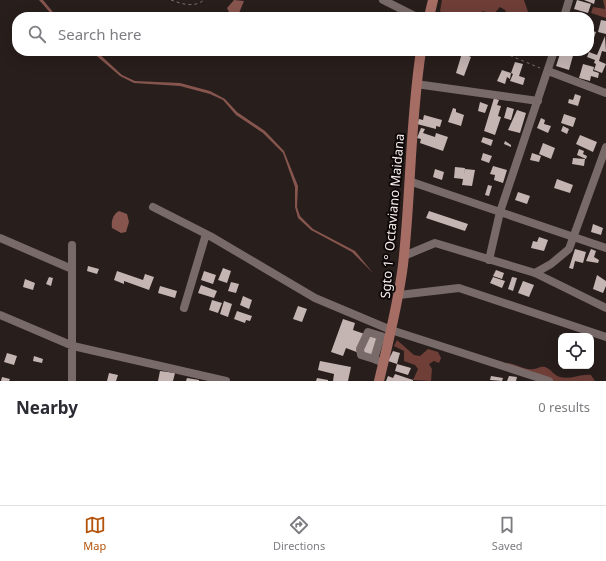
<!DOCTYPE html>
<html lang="en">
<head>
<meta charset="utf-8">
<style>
	body { margin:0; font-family:"Noto Sans",sans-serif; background:#f2f2f3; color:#2b2b33 }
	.controls { position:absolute; right:12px; bottom:12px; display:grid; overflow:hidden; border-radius:8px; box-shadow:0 4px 16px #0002 }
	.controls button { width:36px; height:36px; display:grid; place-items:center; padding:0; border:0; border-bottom:1px solid #e1e1e2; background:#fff; color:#2b2b33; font:20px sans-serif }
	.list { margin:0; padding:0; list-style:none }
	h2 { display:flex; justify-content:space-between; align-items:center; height:52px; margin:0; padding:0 16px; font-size:17px }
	h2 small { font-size:13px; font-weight:400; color:#7c7c81 }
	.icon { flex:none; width:22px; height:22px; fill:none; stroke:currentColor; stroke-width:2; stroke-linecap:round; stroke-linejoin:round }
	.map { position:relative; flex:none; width:606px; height:381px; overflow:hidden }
	.search { position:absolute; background:#fff; box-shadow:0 4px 16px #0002; left:12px; right:12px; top:12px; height:44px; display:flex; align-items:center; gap:10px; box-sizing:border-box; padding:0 14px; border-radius:16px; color:#7c7c81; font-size:15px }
	.sheet { height:124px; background:#fff }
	nav { display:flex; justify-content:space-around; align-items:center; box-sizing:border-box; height:56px; border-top:1px solid #e1e1e2; background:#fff; font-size:11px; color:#7c7c81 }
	nav a { display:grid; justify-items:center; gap:2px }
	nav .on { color:#b45309 }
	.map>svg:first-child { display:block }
</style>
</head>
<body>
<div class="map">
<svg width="606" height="381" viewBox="0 0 606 381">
	<rect width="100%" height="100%" fill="#281e1c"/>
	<!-- forest -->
	<path fill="#6e3e37" d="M442 0H524L528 12 524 17H508L505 10 500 7 493 15 483 11 477 17C466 17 448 20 440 11Z
		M603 0H606V18L591 13 593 7 605 9Z
		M397 340 414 355 420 356 428 349 438 352 441 358 439 363 434 361 429 364 432 369 431 381 413 380 418 369 415 365 404 361V351L394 346Z
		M507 363C515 363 525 371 534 369 538 369 539 366 545 367 551 369 555 376 560 377 571 380 581 373 591 375L595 381H549L504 367Z"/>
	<!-- water -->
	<path fill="#86554d" d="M39 0H43L57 17H54Z
		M234 0 244 1 239 13 235 17 231 16 227 8Z
		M91 51H96L122 75 135 81 180 83 210 91 225 99 237 112 265 131 284 151 298 186 297 207 300 216 313 229 355 251 373 273 352 252 311 230 298 218 295 207V187L283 153 263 133 236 115 223 100 210 94 180 86 134 83 120 76Z
		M119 211 127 214 129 222 126 232 121 233 112 228C111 221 113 214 119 211Z"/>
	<!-- building -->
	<path fill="#c4b5b3" d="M577 0 591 4 588 13 574 9Z
		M584 0H595L594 4Z
		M601 20 606 21V34L598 32Z
		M589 30 596 32 593 41 589 39Z
		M605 36 606 52 602 51 599 61 606 64 602 73 594 70 596 64 594 63 595 60 587 57 589 52 597 55Z
		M561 51 574 52 569 70 556 66Z
		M462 53 471 57 464 76 456 73Z
		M515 62 523 64 519 76 525 78 523 85 510 81 513 74 511 73 510 79 507 77 505 84 497 81 502 70 511 73Z
		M583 64 594 67 593 71 599 73 598 78 591 76 590 81 579 78Z
		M575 94 581 96 578 106 568 103 569 99 573 100Z
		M494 98 499 100 497 105 501 106 498 116 501 117 495 135 484 131Z
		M480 102 488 105 485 113 478 111Z
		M507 107 514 109 511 120 504 118Z
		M453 108 456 109V112L464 115 461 126 448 122Z
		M517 110 526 113 520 133 508 130Z
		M564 114 576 118 573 127 561 123Z
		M424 115 442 120 440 127 436 126V129L417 124 419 119 423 120Z
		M541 118 545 120 544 124 551 126 548 133 537 128Z
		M563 126 569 129 567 134 561 131Z
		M421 128 425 129 423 133 435 137 436 133 448 137 443 151 420 143 421 139 417 138Z
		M580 135 597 142 593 152 576 144Z
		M483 137 493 140 491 146 481 142Z
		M505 141 511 145V147L504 144Z
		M543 143 555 148 551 159 539 154Z
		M579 149 584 151 583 154 587 156 586 159 577 155Z
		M483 153 492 156 489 163 481 160Z
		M532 153 541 156 539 162 530 160Z
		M573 158 585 159 584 166 572 164Z
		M493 166 507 170 503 183 494 180 495 175 490 174Z
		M455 167 465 168 464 175 465 169 475 170 472 186 462 185 463 179 454 178Z
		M435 169 444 172 442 180 433 177Z
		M557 179 573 185 570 193 554 188Z
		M488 185 492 186 489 196 485 195Z
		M518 192 530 196 527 204 515 200Z
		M429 211 468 224 465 231 426 218Z
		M593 224 603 228 601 235 591 232Z
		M539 237 548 240 544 251 531 248 533 241 537 242Z
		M575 249 586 252 583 263 575 261 573 269 569 268Z
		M591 249 596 251 594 257 599 260 598 263 586 261Z
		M88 266 99 269 97 274 87 271Z
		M223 268 231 271 227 283 218 280Z
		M496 270 504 273 502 279 493 276Z
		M117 271 143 280 145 274 154 277 149 290 124 281V284L114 280Z
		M204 271 216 275 213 284 201 280Z
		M597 275 606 281V286L603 293 593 289Z
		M49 277 53 278 51 286 46 284Z
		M493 277 505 281 502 288 490 283Z
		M512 277 517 278 513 291 508 289Z
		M25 279 35 283 33 290 23 287Z
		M523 281 534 285 529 297 518 293Z
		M231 282 239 284 236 293 228 291Z
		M201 285 217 291 214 298 198 293Z
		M160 286 177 291 175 298 158 293Z
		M243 296 252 300 249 309 240 305Z
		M212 300 222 303 218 313 209 310Z
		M224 301 232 304 228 317 220 314Z
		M298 306 307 309 302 322 293 319Z
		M237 311 252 316 250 321 246 320 245 323 234 319Z
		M343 319 355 323 353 330 382 340 375 359 346 348 343 356 331 352Z
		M393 351 400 353 397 364 388 361Z
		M7 353 17 356 14 365 4 362Z
		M34 356 43 359 42 363 33 361Z
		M320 361 351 367 348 381H333L334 374 318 370Z
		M397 364 411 368 408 375 395 371Z
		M160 371 175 373 173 381H158Z
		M109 373 118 375 116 381H107Z
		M395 374 413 380V381H386L388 376 393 378Z
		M491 376 503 378 502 381 490 380Z
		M509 376 517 377 516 381H507Z
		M2 377 10 379 9 381H1Z
		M187 378 199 380V381H186Z
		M317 378 328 380V381H316Z"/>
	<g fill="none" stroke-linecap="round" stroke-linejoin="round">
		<!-- path -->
		<path stroke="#7a716f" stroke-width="1" stroke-dasharray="3 3" stroke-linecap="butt" d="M171 0C182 4 194 8 204 0
			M499 51 540 68"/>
		<!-- minor -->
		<path stroke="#776a68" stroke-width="8" d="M383 0 417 17
			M564 17 569 0
			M548 71 606 93
			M416 84 538 101
			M409 181 606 248
			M153 207 210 236 315 298 391 330 549 381
			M0 238 72 269
			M404 256 435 243 535 273 606 308
			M489 260 500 212 554 51
			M535 273 551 264 569 249 606 147
			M399 295 459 288 606 337
			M184 308 206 234
			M0 315 73 346 226 381
			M374 359 361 355 360 349 368 332 381 336
			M379 361 374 359 381 336 386 338
			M72 381V245"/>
		<!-- major -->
		<path stroke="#a56d64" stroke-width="10" d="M429 17 433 0
			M379 381C388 343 398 305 403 265 411 194 410 122 421 51"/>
	</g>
	<g text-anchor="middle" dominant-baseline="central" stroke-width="4" stroke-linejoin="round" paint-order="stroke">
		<!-- street labels -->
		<g font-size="13" fill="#f8f0ef" stroke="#0e0908">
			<text transform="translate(392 216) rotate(-85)">Sgto 1° Octaviano Maidana</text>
		</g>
	</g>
</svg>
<div class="controls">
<button><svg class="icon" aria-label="locate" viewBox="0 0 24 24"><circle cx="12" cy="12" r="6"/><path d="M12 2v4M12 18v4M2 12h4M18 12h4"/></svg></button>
</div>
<div class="search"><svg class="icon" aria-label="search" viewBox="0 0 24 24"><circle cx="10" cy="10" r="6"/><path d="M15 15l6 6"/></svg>Search here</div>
</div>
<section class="sheet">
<h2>Nearby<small>0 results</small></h2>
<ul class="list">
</ul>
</section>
<nav>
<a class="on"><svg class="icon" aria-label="map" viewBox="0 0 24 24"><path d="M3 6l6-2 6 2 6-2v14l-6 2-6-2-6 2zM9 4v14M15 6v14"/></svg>Map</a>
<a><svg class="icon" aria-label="directions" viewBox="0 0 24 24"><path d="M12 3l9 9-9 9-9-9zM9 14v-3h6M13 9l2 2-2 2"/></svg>Directions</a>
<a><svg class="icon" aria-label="saved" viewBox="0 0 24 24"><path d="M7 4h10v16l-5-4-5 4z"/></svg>Saved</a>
</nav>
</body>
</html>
